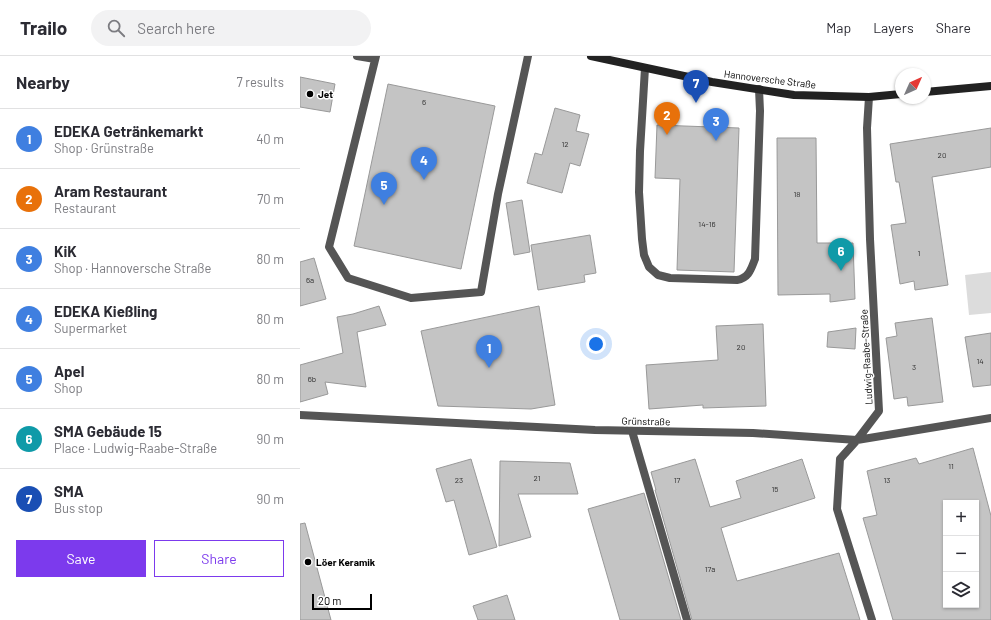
<!DOCTYPE html>
<html lang="en">
<head>
<meta charset="utf-8">
<style>
	body { margin:0; font-family:Barlow,sans-serif; background:#f2f2f3; color:#2b2b33 }
	.controls { position:absolute; right:12px; bottom:12px; display:grid; overflow:hidden; border-radius:0px; box-shadow:0 1px 3px #0004 }
	.controls button { width:36px; height:36px; display:grid; place-items:center; padding:0; border:0; border-bottom:1px solid #e1e1e2; background:#fff; color:#2b2b33; font:20px sans-serif }
	.compass { position:absolute; left:595px; top:12px; width:36px; height:36px; border-radius:50%; background:#fff; box-shadow:0 1px 3px #0004; rotate:45deg }
	.scale { position:absolute; left:12px; bottom:10px; width:60px; box-sizing:border-box; padding-left:4px; border:2px solid #000; border-top:0; font-size:11px; line-height:14px; white-space:nowrap; color:#000; -webkit-text-stroke:3px #fff; paint-order:stroke }
	.you { position:absolute; left:296px; top:288px; width:14px; height:14px; margin:-10px; border:3px solid #fff; border-radius:50%; background:#1a73e8; box-shadow:0 0 0 6px #1a73e833 }
	.badge { display:grid; place-items:center; width:26px; height:26px; border-radius:50%; background:#7c3aed; color:#fff; font-size:13px; font-weight:700 }
	.pin { position:absolute; translate:-50% -33px; filter:drop-shadow(0 1px 2px #0008) }
	.pin::after { content:''; position:absolute; top:21px; width:14px; height:12px; background:inherit; clip-path:polygon(0 0,100% 0,50% 100%) }
	.list { margin:0; padding:0; list-style:none }
	h2 { display:flex; justify-content:space-between; align-items:center; height:52px; margin:0; padding:0 16px; font-size:17px }
	h2 small { font-size:13px; font-weight:400; color:#7c7c81 }
	.list li { display:grid; grid-template-columns:26px 1fr auto; gap:12px; align-items:center; box-sizing:border-box; height:60px; padding:0 16px; border-top:1px solid #e1e1e2 }
	.list b { display:block; font-size:15px; white-space:nowrap }
	.list p { margin:0; font-size:13px; white-space:nowrap; color:#7c7c81 }
	.list em { font-size:13px; font-style:normal; color:#7c7c81 }
	.actions { display:flex; gap:8px; padding:12px 16px }
	.actions a { flex:1; padding:9px 0; border:1px solid #7c3aed; border-radius:0px; text-align:center; font-size:14px; color:#7c3aed }
	.actions .main { background:#7c3aed; color:#fff }
	.icon { flex:none; width:22px; height:22px; fill:none; stroke:currentColor; stroke-width:2; stroke-linecap:round; stroke-linejoin:round }
	.map { position:relative; flex:none; width:691px; height:564px; overflow:hidden }
	header { display:flex; align-items:center; gap:24px; box-sizing:border-box; height:56px; padding:0 20px; background:#fff; border-bottom:1px solid #e1e1e2 }
	header strong { font-size:19px }
	nav { display:flex; gap:22px; margin-inline-start:auto; font-size:14px }
	.search { width:280px; height:36px; background:#f2f2f3; display:flex; align-items:center; gap:10px; box-sizing:border-box; padding:0 14px; border-radius:22px; color:#7c7c81; font-size:15px }
	main { display:flex }
	aside { flex:1; background:#fff }
	.map>svg:first-child { display:block }
</style>
</head>
<body>
<header>
<strong>Trailo</strong>
<div class="search"><svg class="icon" aria-label="search" viewBox="0 0 24 24"><circle cx="10" cy="10" r="6"/><path d="M15 15l6 6"/></svg>Search here</div>
<nav><a>Map</a><a>Layers</a><a>Share</a></nav>
</header>
<main>
<aside>
<h2>Nearby<small>7 results</small></h2>
<ul class="list">
<li><span class="badge" style="background:#3f7fe0">1</span><div><b>EDEKA Getränkemarkt</b><p>Shop · Grünstraße</p></div><em>40 m</em></li>
<li><span class="badge" style="background:#e8710a">2</span><div><b>Aram Restaurant</b><p>Restaurant</p></div><em>70 m</em></li>
<li><span class="badge" style="background:#3f7fe0">3</span><div><b>KiK</b><p>Shop · Hannoversche Straße</p></div><em>80 m</em></li>
<li><span class="badge" style="background:#3f7fe0">4</span><div><b>EDEKA Kießling</b><p>Supermarket</p></div><em>80 m</em></li>
<li><span class="badge" style="background:#3f7fe0">5</span><div><b>Apel</b><p>Shop</p></div><em>80 m</em></li>
<li><span class="badge" style="background:#0f9aa8">6</span><div><b>SMA Gebäude 15</b><p>Place · Ludwig-Raabe-Straße</p></div><em>90 m</em></li>
<li><span class="badge" style="background:#1a4fb4">7</span><div><b>SMA</b><p>Bus stop</p></div><em>90 m</em></li>
</ul>
<div class="actions"><a class="main">Save</a><a>Share</a></div>
</aside>
<div class="map">
<svg width="691" height="564" viewBox="0 0 691 564">
	<rect width="100%" height="100%" fill="#fff"/>
	<!-- green -->
	<path fill="#dcdcdc" d="M691 216V257L669 259 665 219Z"/>
	<!-- building -->
	<path fill="#c4c4c4" stroke="#999" fill-rule="evenodd" d="M0 21 35 28 30 56 0 51Z
		M88 28 195 50 161 213 54 190Z
		M255 52 280 59 276 75 289 78 280 110 270 107 262 137 227 127 235 97 242 99Z
		M357 69 439 72 434 216 377 214 380 123 355 122Z
		M691 72V111L632 121 648 229 615 234 614 225 600 228 591 169 606 167 599 126H596L590 88Z
		M477 82H516L517 187H553L555 243 530 246V238L478 239Z
		M222 144 230 196 214 199 206 147Z
		M290 179 296 217 284 219 285 226 238 234 231 189Z
		M14 202 26 243 0 250V206Z
		M79 250 86 269 57 276 66 331 25 326 28 338 0 346V309L43 297 37 261 53 258Z
		M239 250 255 349 231 353 138 350 121 275Z
		M632 262 643 346 608 350 607 341 594 343 586 282 597 280 595 267Z
		M463 268 466 350 403 352V349L349 353 346 309 418 304 416 270Z
		M556 272 555 293 527 291 528 276Z
		M691 277V329L673 331 665 281Z
		M673 392 691 460V564H593L563 462 577 459 567 415 616 402 619 408ZM646 447H676V549H646Z
		M171 403 197 491 169 499 154 444 146 446 136 413Z
		M395 403 410 451 441 442 436 425 502 403 515 442 421 472 437 525 539 497 560 564H392L355 434H356L351 416Z
		M200 405 270 407 278 438H218L231 481 199 490Z
		M344 437 381 564H320L288 453Z
		M5 467 31 564H0V468Z
		M207 539 215 564H178L173 550Z"/>
	<g fill="none" stroke-linecap="round" stroke-linejoin="round">
		<!-- lane -->
		<path stroke="#555" stroke-width="8" d="M57 0 75 3
			M76 0 29 191 48 222 111 242 181 236 198 138 228 0
			M345 12 340 95 339 136 342 183 344 199 349 211 358 219 370 222 437 224C449 222 451 213 455 203L460 55 459 33
			M332 375 387 564"/>
		<!-- street -->
		<path stroke="#555" stroke-width="8" d="M569 41 567 72 570 183 579 355 557 384 540 403 537 453 572 564
			M0 359 295 374 453 377 557 384 691 362"/>
		<!-- secondary -->
		<path stroke="#222" stroke-width="8" d="M291 0 412 26 494 39 569 41 601 38
			M625 36 691 30"/>
	</g>
	<!-- markers -->
	<g fill="#000" stroke="#fff" stroke-width="1.5">
		<circle cx="10" cy="38" r="4"/>
		<circle cx="8" cy="506" r="4"/>
	</g>
	<g text-anchor="middle" dominant-baseline="central" stroke-width="3" stroke-linejoin="round" paint-order="stroke">
		<!-- number labels -->
		<g font-size="8" fill="#313131">
			<text x="124" y="46">6</text>
			<text x="265" y="88">12</text>
			<text x="642" y="99">20</text>
			<text x="497" y="138">18</text>
			<text x="407" y="168">14-16</text>
			<text x="619" y="197">1</text>
			<text x="10" y="224">6a</text>
			<text x="441" y="291">20</text>
			<text x="680" y="305">14</text>
			<text x="614" y="311">3</text>
			<text x="12" y="323">6b</text>
			<text x="651" y="410">11</text>
			<text x="237" y="422">21</text>
			<text x="159" y="424">23</text>
			<text x="377" y="424">17</text>
			<text x="587" y="424">13</text>
			<text x="475" y="433">15</text>
			<text x="410" y="513">17a</text>
		</g>
		<!-- street labels -->
		<g font-size="10" fill="#000" stroke="#fff">
			<text transform="translate(470 23) rotate(7)">Hannoversche Straße</text>
			<text transform="translate(566 301) rotate(-93)">Ludwig-Raabe-Straße</text>
			<text transform="translate(346 365) rotate(1)">Grünstraße</text>
		</g>
		<!-- poi labels -->
		<g font-size="10" font-weight="bold" fill="#000" stroke="#fff" text-anchor="start">
			<text x="18" y="38">Jet</text>
			<text x="16" y="506">Löer Keramik</text>
		</g>
	</g>
</svg>
<div class="controls">
<button>+</button>
<button>−</button>
<button><svg class="icon" aria-label="layers" viewBox="0 0 24 24"><path d="M12 4l9 5-9 5-9-5zM3 14l9 5 9-5"/></svg></button>
</div>
<svg class="compass" viewBox="-18 -18 36 36"><path d="M0-13l5 13h-10z" fill="#e53935"/><path d="M0 13l5-13h-10z" fill="#7c7c81"/></svg>
<div class="scale">20 m</div>
<div class="you"></div>
<div class="pin badge" style="left:189px;top:312px;background:#3f7fe0">1</div>
<div class="pin badge" style="left:367px;top:79px;background:#e8710a">2</div>
<div class="pin badge" style="left:416px;top:85px;background:#3f7fe0">3</div>
<div class="pin badge" style="left:124px;top:124px;background:#3f7fe0">4</div>
<div class="pin badge" style="left:84px;top:149px;background:#3f7fe0">5</div>
<div class="pin badge" style="left:541px;top:215px;background:#0f9aa8">6</div>
<div class="pin badge" style="left:396px;top:47px;background:#1a4fb4">7</div>
</div>
</main>
</body>
</html>
